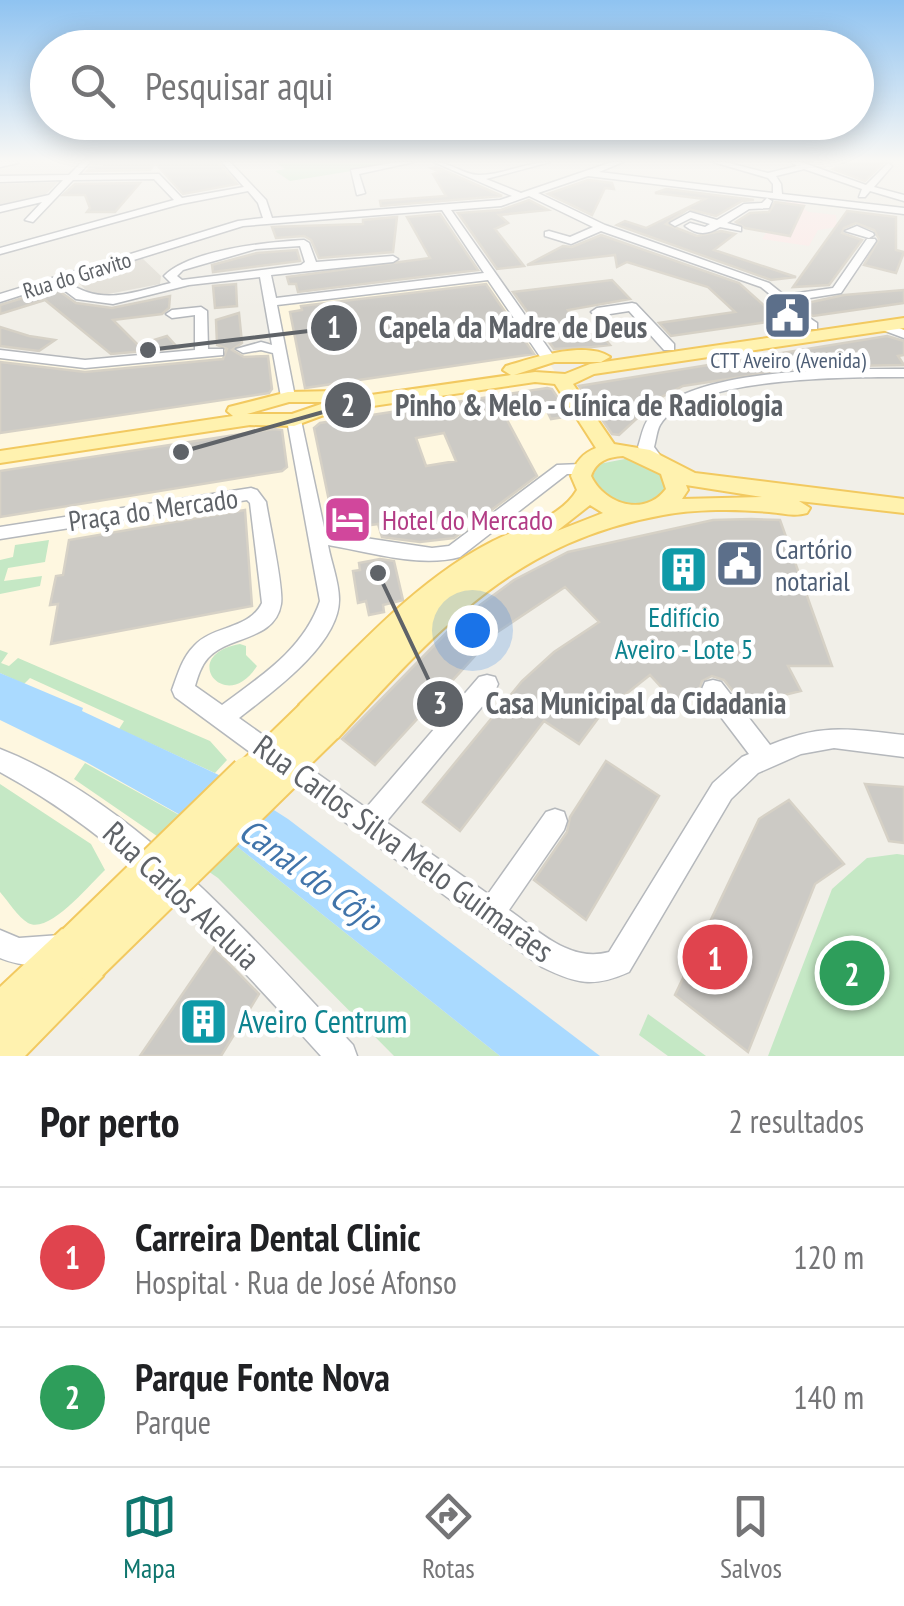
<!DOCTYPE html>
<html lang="pt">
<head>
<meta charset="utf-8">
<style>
	body { margin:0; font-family:"PT Sans Narrow",sans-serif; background:#f2f2f2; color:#202124 }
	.you { position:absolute; left:472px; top:630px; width:35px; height:35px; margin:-25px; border:8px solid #fff; border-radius:50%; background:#1a73e8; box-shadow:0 0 0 15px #1a73e833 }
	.badge { display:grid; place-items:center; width:65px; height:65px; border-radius:50%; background:#0f766e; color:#fff; font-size:32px; font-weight:700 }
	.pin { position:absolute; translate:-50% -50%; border:5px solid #fff; box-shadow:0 2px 10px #0006 }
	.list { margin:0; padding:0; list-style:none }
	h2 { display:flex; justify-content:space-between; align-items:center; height:130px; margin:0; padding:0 40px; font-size:42px }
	h2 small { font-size:32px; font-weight:400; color:#757577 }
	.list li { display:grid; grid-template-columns:65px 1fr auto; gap:30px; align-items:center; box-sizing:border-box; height:140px; padding:0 40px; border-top:2px solid #e0e0e0 }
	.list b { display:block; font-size:38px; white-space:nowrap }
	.list p { margin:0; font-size:32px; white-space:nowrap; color:#757577 }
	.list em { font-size:32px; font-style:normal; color:#757577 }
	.icon { flex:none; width:55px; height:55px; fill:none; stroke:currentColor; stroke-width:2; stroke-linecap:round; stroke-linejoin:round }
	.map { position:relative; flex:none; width:904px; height:1056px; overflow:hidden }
	.search { position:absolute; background:#fff; box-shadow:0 5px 25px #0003; left:30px; right:30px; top:30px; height:110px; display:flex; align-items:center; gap:25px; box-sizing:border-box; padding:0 35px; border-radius:55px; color:#757577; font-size:38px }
	.sheet { height:410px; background:#fff }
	nav { display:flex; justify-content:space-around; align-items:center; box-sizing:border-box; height:140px; border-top:2px solid #e0e0e0; background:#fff; font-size:28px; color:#757577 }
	nav a { display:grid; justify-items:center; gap:5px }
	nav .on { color:#0f766e }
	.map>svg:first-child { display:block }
</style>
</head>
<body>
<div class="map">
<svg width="904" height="1056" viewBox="0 0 904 1056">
	<rect width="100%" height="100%" fill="#f1efe8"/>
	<!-- commercial -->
	<path fill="#fef7e0" d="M491 276 608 451 597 455 587 491 0 1013V354L66 362 261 346 274 340 271 302Z"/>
	<!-- education -->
	<path fill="#e1ded6" d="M58 182 44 196 0 207V184Z
		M142 258 161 276 160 284 103 295 88 292 75 279Z"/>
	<!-- medical -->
	<path fill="#fce8e6" d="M787 200 805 202 803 208 809 212 836 215 837 227 818 230 809 246 762 239Z"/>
	<!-- green -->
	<path fill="#c5e8c5" d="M275 162H407L290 181 275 171 285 169Z
		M630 458C646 465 665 469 666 489L653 502C629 508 601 503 592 477L599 464Z
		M49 540 45 562 8 568 4 581 42 576 40 586 0 594V560L13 557 15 545Z
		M240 644 246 646V655L257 666C226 716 177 655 240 644Z
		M0 650 8 653 1 663 9 666 18 658 210 741 227 760 215 773 119 729 124 721 30 678 24 684 0 673Z
		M85 763 239 848 500 1056H394L218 878 74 779Z
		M0 784 91 844 105 870C90 884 49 935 28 923 18 917 8 901 0 892Z
		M897 854 904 855V1056H768L832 889 867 858Z
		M648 1014 706 1056H668L639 1035Z"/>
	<!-- water -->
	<path fill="#aadaff" d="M0 673 83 708 82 711 221 776 288 819 600 1056H500L239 848 86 762 0 720Z"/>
	<!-- building -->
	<path fill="#cccac5" stroke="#d6d1c6" stroke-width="2.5" fill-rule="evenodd" d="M94 162H218L237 184 183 194 155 163 150 170 87 171Z
		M847 162H884L865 181 833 169Z
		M436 167 502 196 381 206 380 201 446 196 433 174 440 172 431 168Z
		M588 180 612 183 614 189 605 188 592 215 548 194Z
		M140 183 115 212H87L90 208 85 195H63L75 184Z
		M666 189 754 200 742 201 716 216 688 209 666 224 697 236 721 231 735 234 714 250 796 277 771 280 617 225 625 221 646 228 705 199 655 193Z
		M529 200 548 210 499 215 508 223 495 229 524 266 497 269 458 213 501 210Z
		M775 202 804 206 790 236 745 228 736 222 750 213 769 212Z
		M847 211 896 217V250L904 252 896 273 864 265 879 239 874 230 856 223 844 228 842 233 862 240 829 285 793 287Z
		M440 214 478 270 298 292 296 284H289L287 277 430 258 407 217Z
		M397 217 393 252 319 258 311 240 304 236 276 238 272 227 363 224V220Z
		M601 235 739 283 768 309 780 307 789 314 798 305 844 295 904 290V303L813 316 801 309 795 312 794 318 671 336 659 323 735 312 708 287 627 262 617 267 615 255 527 265 563 246 572 247Z
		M297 250 300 261 213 272 212 265 257 253Z
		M612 280 630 299 568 310 587 335 600 333 610 345 592 347 554 349 513 292Z
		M236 284 237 306 215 308 213 286Z
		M486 284 534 354 305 388 290 312 302 310 301 306Z
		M55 288 76 303 112 308 170 296 169 308 162 314 113 320 138 345 167 336 178 348 111 354 45 300 0 314V305Z
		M239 313 242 343 232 350 244 357 268 356 272 389 269 393 0 433V362L85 372 223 359 227 349 217 345 216 320Z
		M0 327 29 336 55 340 39 351 0 346Z
		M887 336 904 341V355L898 356 904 365 844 366 839 362 683 386 650 403 638 405 644 412 619 435 612 434 579 386Z
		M547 388 552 389 570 416 551 419 547 411 506 418 537 476 454 538 420 542 382 537 378 524 335 530 314 428 320 423ZM444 433 456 461 426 466 416 438Z
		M274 429 282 430 287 467 282 471 0 517V471Z
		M245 510 252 606 51 644 58 604 50 605 56 576 63 575 69 540Z
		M751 519 780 520 832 666H788L801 691 744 705 724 680 712 676 702 681 699 692 674 701 650 675 602 713 579 744 544 721 460 831 423 802 522 681 554 652 599 622 565 587 496 633 375 765 342 739 457 622 514 580 568 552 713 520Z
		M380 559 394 561 403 600 383 605 384 612 369 615 366 601 358 603 353 571 360 570 359 563Z
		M606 761 659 796 586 920 534 880 567 832 570 817Z
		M865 784 904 787V843L889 841Z
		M789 800 844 864 815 884 748 1052 675 995 759 819Z
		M214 948 259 994 221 1056H140Z"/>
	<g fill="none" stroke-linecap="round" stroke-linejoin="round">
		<defs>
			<path id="minor" d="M0 162H17L18 163 0 167Z
				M82 162H90L78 175 159 174 182 198 244 187 222 162H230L266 200 272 218 500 200 512 196 434 162C450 162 464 175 479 175 503 175 526 162 550 162L486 179 521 193 612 162H623L599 172 773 193V184L768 178 713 162H725L768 173 797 166 791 162H801L866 185 888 163 892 166 874 187 904 195V201L870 191 865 197H859L862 189 804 169 776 176 781 184 782 194 904 208V214L588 176 538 193 605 225 769 283 784 295 833 288 867 239H875L876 241 841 293 791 301 795 306 789 310 761 287 601 231 571 244 545 236V232L549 231 570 237 593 227 529 196 501 206 451 210 555 358 553 361H543L488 280 277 305 295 397 288 401 281 397 273 353 261 350 243 353 236 349 261 342 272 345 260 277 189 285 113 304 76 299 56 284 0 302V294L238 221 263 218 258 203 248 191 181 204 0 254V248L174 200 154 179 73 180 33 222 25 220 42 202 0 212V206L49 195 63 180 0 182V176L69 175ZM442 210 484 273 276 298 271 275 393 262 398 259 393 256 316 262 309 243 304 240C268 242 189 250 164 276L171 283C133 292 101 307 66 281L243 226ZM300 246 305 262 301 265 182 280 177 276 183 270 256 249Z
				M398 162H414L359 174 365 193 357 195 351 170Z
				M767 198 772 201 769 208 749 209 727 223 741 227V231L720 227C707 235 697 235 685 226L690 223 705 227 710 224 691 218 675 226 670 223 690 212 717 220 744 204 762 203Z
				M857 226 873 233 874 235 869 238 845 231Z
				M632 303 636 304 674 344V350H664L629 311 597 316 591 312 597 308Z
				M201 307 207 311 208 349H223V355L85 368 0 358V350L85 360 195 350V315L172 318 166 314 172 310Z
				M802 313 817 323V329H809L798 320V314Z
				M884 322 904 330V338L880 329V323Z
				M904 369V377C852 377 689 376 660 425 657 430 656 440 654 447L662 458 660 462H648L638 447C641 438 643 425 649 418 692 367 841 369 904 369Z
				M294 416 301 420 325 532 432 548 449 546 557 465 582 464 590 469 582 474H567L460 557C419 568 370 552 328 545 331 562 339 582 339 599 340 644 271 693 239 718L366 808 479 677 487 675 495 677 498 684 495 691 386 822 488 894 546 812 555 809 564 812 567 821 564 830 509 910C539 931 570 963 609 952L713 783 742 757 749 754 705 696 702 689 705 682 713 680 721 682 770 745C822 723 850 729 904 735V757L834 748 801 754 758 773 731 799 629 972C593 988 577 984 542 967L175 697 172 690C178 674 182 658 194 646 213 625 249 630 262 603L250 503 247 500 0 539V527L251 488 257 490 266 502C269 522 284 588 281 604 275 641 229 635 208 658 201 666 198 676 195 686L222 705C261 676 304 649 320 601L287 420Z
				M0 749C138 803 254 940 353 1045L357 1056H321C224 949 129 842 0 772Z
				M0 930 19 938 60 935 70 939 74 949 70 959C47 968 22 967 0 958Z"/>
			<path id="major" d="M904 318V328L594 374 573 384 614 444 650 450 695 473 904 499V513L799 501 810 508 807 513C794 517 782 513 769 512 737 509 695 509 663 515 512 542 437 631 338 738L328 742 318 738 314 729 316 724 309 727 299 723 295 714 299 705C358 647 418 579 493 541 520 527 560 519 577 490L571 476C575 462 583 453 596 448L555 384 535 382 332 412 294 426 250 425 0 463V451L233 416 227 411 229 407 288 392 336 391 342 392 343 399 511 375 503 370 506 366C532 358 586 340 610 357L601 362H554L514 375 535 372 565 374 590 364ZM289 402H327L292 414H247ZM623 456 661 474 666 489C645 517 605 505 591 476 596 461 608 457 623 456ZM686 485 762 497 682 499 688 490ZM590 505 603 513 557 531Z
				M75 924 88 929 91 945 103 950 108 963 103 976 25 1056H0V987L62 929Z"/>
		</defs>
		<!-- minor casing -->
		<use href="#minor" stroke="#b5b8bc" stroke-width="3"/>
		<!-- major casing -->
		<use href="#major" stroke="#f2c960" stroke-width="4"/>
		<!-- minor -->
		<use href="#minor" fill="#fff" fill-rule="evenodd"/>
		<!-- major -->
		<use href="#major" fill="#fff2af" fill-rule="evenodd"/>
		<defs>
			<path id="major-bridge-far1" d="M245 776 309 714
				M280 776 328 729"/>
			<path id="major-bridge" d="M75 942 248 774
				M90 963 283 774"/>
		</defs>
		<!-- major-bridge-far1 casing -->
		<use href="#major-bridge-far1" stroke="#f2c960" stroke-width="30" stroke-linecap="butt"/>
		<!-- major-bridge casing -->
		<use href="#major-bridge" stroke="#f2c960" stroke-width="39" stroke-linecap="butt"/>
		<!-- major-bridge-far1 -->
		<use href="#major-bridge-far1" stroke="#fff2af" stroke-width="26"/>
		<!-- major-bridge -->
		<use href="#major-bridge" stroke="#fff2af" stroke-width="35"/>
	</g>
	<!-- sky -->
	<linearGradient id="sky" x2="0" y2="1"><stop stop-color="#8fc3f1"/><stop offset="0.52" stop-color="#f9f8f5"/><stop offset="1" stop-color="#f9f8f5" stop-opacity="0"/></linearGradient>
	<rect width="904" height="309" fill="url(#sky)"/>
	<!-- icons -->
	<defs>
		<symbol id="civic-square" viewBox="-11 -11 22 22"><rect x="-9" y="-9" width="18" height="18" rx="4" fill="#5c6f8a" stroke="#fff"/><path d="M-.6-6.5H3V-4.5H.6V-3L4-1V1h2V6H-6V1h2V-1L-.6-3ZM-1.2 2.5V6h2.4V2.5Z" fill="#fff"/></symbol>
		<symbol id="hotel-square" viewBox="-11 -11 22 22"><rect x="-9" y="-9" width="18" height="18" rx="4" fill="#d1479c" stroke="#fff"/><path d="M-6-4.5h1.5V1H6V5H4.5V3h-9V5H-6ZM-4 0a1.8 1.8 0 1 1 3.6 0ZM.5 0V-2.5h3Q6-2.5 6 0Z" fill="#fff"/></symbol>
		<symbol id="building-square" viewBox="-11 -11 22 22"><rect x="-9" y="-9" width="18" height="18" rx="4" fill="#0f9aa8" stroke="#fff"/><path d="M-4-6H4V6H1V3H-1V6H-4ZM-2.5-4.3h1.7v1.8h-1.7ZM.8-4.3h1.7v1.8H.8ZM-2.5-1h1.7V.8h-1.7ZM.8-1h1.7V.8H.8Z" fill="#fff"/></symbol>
	</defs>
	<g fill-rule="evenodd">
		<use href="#civic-square" x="760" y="288" width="55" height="55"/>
		<use href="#hotel-square" x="320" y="492" width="55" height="55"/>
		<use href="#civic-square" x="712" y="536" width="55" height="55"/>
		<use href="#building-square" x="656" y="542" width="55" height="55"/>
		<use href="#building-square" x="176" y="994" width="55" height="55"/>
	</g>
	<g text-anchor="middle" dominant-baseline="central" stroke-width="9" stroke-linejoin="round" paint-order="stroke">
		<!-- far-street labels -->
		<g font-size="22" fill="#5f6368" stroke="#fff">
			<text transform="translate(77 275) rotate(-17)">Rua do Gravito</text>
		</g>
		<!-- far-service labels -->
		<g font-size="22" fill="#4e5e75" stroke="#fff">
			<text x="788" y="360">CTT Aveiro (Avenida)</text>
		</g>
		<!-- street labels -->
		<g font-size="28" fill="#5f6368" stroke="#fff">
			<text transform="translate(153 509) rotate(-8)">Praça do Mercado</text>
		</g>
		<!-- hotel labels -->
		<g font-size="28" fill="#b23c85" stroke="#fff" text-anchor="start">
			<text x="382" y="519">Hotel do Mercado</text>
		</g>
		<!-- service labels -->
		<g font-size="28" fill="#4e5e75" stroke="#fff" text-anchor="start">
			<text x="775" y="548">Cartório<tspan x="775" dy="32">notarial</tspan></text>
		</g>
		<!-- culture labels -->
		<g font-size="28" fill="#0d838f" stroke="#fff">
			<text x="684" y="616">Edifício<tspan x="684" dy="32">Aveiro - Lote 5</tspan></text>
		</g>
		<!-- near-street labels -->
		<g font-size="32" fill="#5f6368" stroke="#fff">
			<text transform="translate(404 848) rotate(36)">Rua Carlos Silva Melo Guimarães</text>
			<text transform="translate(182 895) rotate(43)">Rua Carlos Aleluia</text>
		</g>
		<!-- near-culture labels -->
		<g font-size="32" fill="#0d838f" stroke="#fff" text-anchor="start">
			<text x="238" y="1021">Aveiro Centrum</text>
		</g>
		<!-- near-water labels -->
		<g font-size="35" font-style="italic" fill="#4174aa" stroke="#fff">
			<text transform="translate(311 874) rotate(36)">Canal do Côjo</text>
		</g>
	</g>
	<!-- callouts -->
	<path fill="none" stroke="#5f6368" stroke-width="4" d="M148 350L334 328M181 452L348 405M378 573L440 704"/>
	<g fill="#5f6368" stroke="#fff" stroke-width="4">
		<circle cx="148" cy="350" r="10"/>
		<circle cx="181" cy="452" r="10"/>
		<circle cx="378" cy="573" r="10"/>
		<circle cx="334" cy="328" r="25"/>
		<circle cx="348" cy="405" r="25"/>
		<circle cx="440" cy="704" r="25"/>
	</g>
	<g font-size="30" text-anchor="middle" font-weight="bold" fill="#fff">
		<text x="334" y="338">1</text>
		<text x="348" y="416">2</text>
		<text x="440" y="714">3</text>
	</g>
	<g font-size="30" text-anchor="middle" font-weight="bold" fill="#5f6368" stroke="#fff" stroke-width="9" stroke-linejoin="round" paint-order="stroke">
		<text x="513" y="338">Capela da Madre de Deus</text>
		<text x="589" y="416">Pinho &amp; Melo - Clínica de Radiologia</text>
		<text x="636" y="714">Casa Municipal da Cidadania</text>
	</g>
</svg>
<div class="you"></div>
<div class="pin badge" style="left:715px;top:957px;background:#e0444e">1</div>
<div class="pin badge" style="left:852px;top:973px;background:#2e9e5b">2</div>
<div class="search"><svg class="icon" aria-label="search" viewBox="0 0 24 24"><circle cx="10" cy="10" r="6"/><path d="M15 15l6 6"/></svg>Pesquisar aqui</div>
</div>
<section class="sheet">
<h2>Por perto<small>2 resultados</small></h2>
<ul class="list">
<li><span class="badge" style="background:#e0444e">1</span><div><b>Carreira Dental Clinic</b><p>Hospital · Rua de José Afonso</p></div><em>120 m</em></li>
<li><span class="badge" style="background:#2e9e5b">2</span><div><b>Parque Fonte Nova</b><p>Parque</p></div><em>140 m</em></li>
</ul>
</section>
<nav>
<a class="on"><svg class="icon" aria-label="map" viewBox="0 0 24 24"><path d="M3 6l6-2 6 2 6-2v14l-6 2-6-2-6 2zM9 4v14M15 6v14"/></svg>Mapa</a>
<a><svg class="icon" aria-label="directions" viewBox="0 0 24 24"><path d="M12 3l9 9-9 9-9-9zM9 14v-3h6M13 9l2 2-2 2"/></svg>Rotas</a>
<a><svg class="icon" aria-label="saved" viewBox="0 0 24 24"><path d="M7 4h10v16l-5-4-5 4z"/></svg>Salvos</a>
</nav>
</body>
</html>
